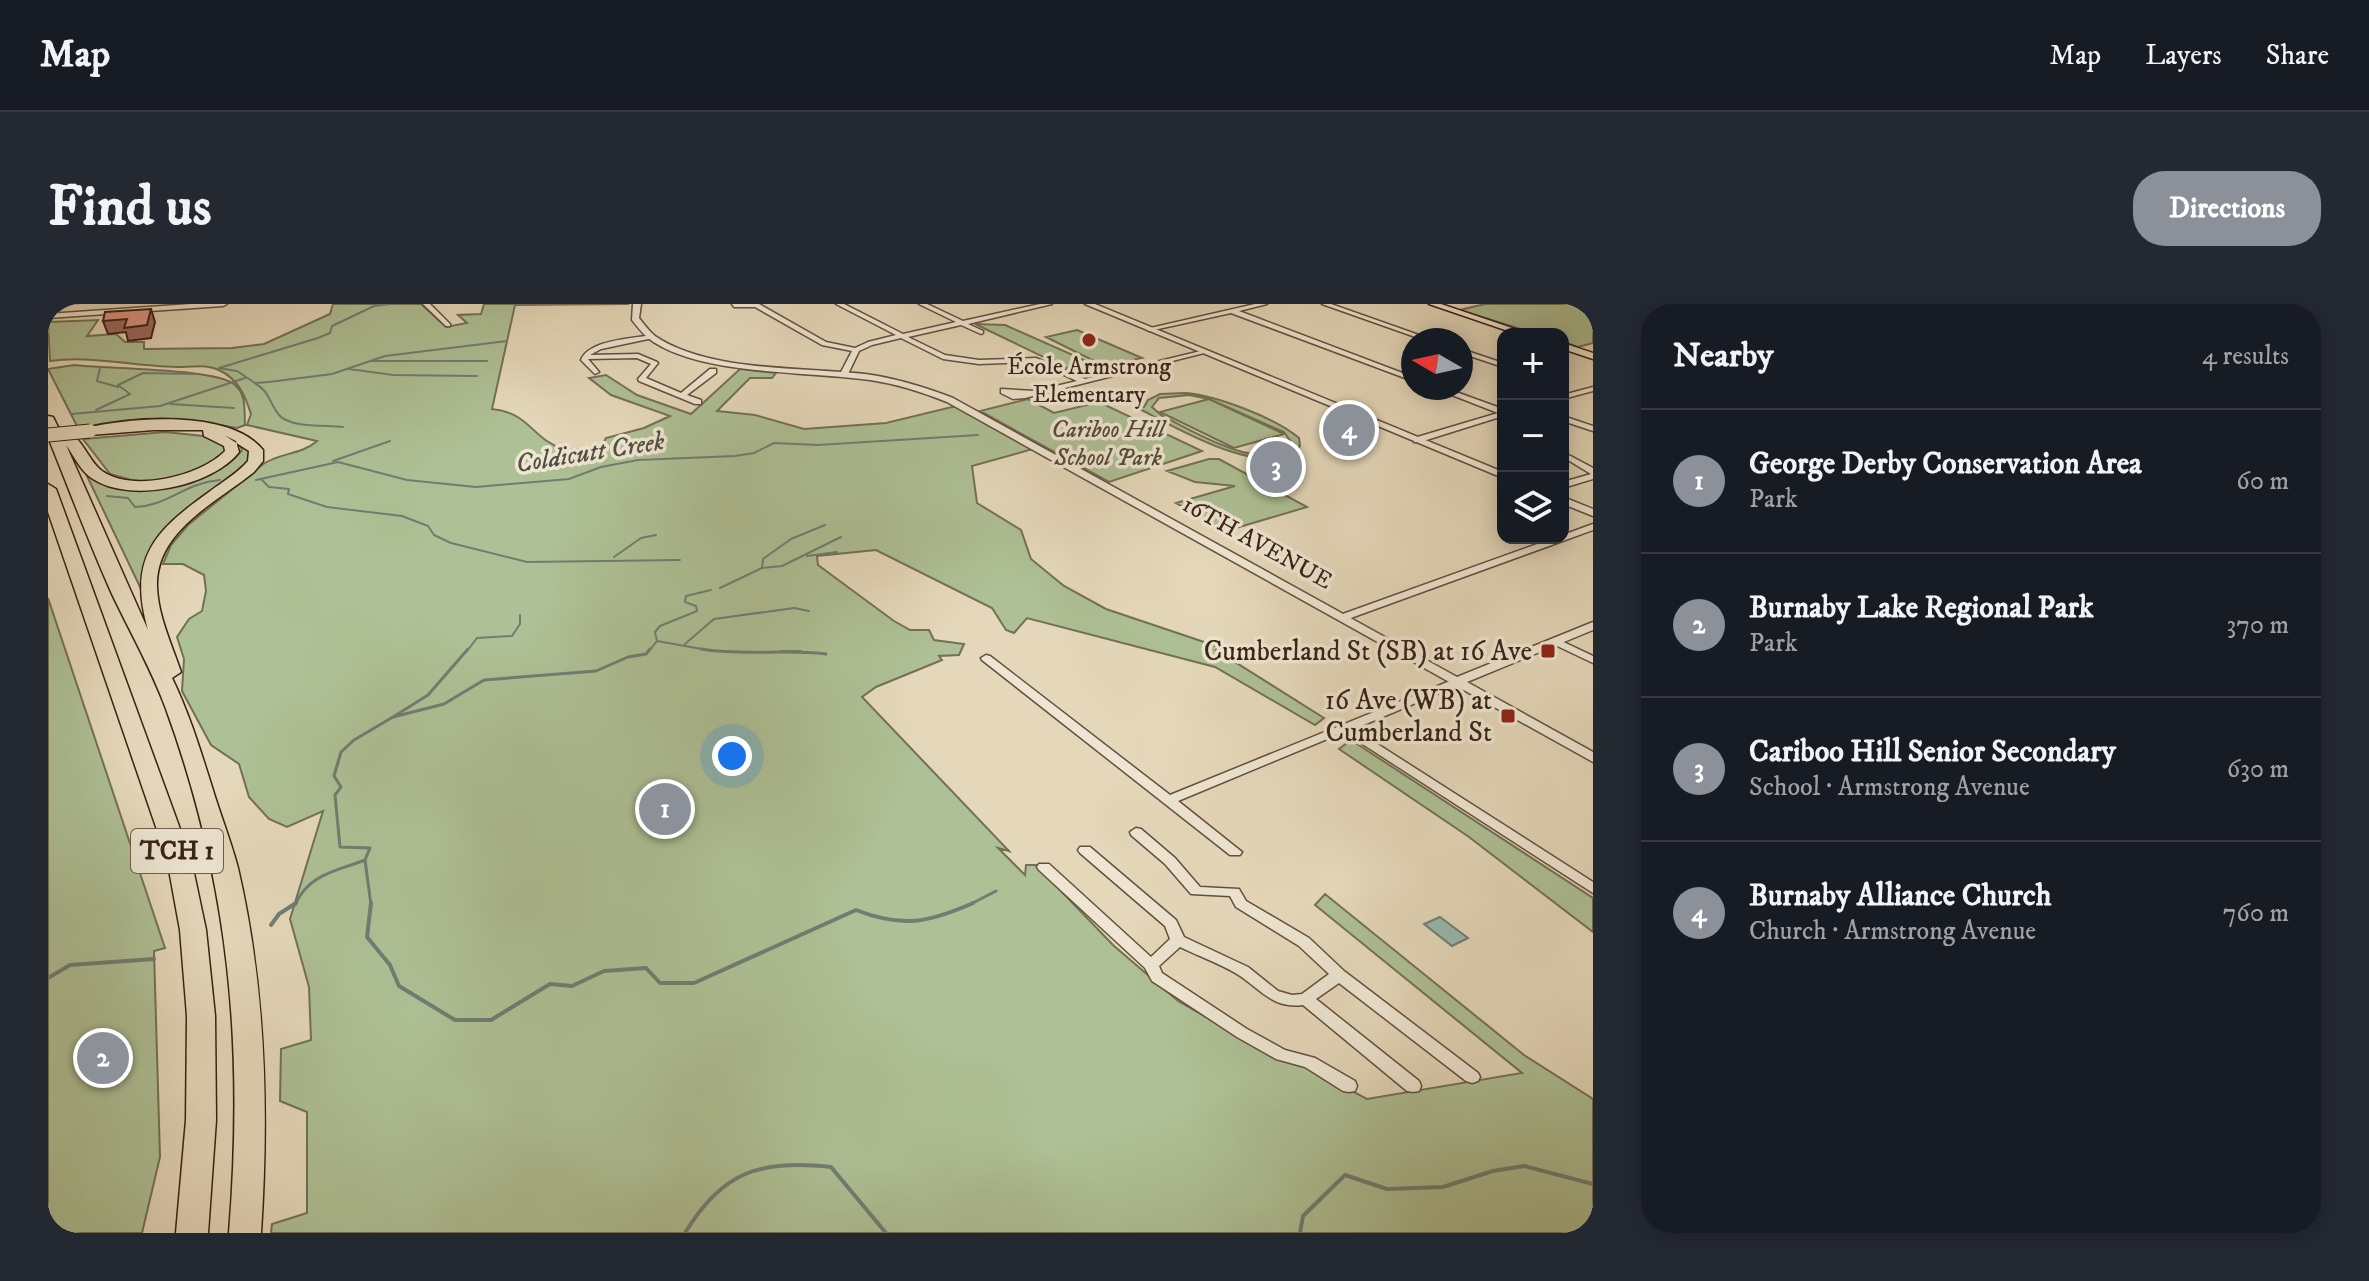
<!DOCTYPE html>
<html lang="en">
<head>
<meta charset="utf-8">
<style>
	body { margin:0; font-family:"IM FELL DW Pica",serif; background:#242831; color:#f1f3f6 }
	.controls { position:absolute; right:24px; top:24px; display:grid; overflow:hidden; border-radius:16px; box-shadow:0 4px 20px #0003 }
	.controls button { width:72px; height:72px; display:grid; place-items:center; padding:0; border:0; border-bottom:2px solid #363941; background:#171b24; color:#f1f3f6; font:40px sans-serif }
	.compass { position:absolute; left:1353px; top:24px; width:72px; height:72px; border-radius:50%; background:#171b24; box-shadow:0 4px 20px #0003; rotate:279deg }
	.you { position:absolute; left:684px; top:452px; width:28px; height:28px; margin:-20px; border:6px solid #fff; border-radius:50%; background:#1a73e8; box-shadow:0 0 0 12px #1a73e833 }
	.badge { display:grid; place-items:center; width:52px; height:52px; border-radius:50%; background:#8c9099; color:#fff; font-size:26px; font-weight:700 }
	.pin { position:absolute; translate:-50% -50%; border:4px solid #fff; box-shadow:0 2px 8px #0006 }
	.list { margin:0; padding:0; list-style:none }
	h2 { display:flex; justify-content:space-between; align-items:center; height:104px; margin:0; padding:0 32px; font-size:34px }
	h2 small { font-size:26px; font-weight:400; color:#9ea1a6 }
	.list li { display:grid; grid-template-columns:52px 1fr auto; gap:24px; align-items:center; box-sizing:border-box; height:144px; padding:0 32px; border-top:2px solid #363941 }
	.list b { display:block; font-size:30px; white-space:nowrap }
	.list p { margin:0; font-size:26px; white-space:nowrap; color:#9ea1a6 }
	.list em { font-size:26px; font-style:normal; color:#9ea1a6 }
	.icon { flex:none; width:44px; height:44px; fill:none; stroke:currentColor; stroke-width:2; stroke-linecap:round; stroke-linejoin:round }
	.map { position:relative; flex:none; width:1545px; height:929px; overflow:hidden; border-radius:32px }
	header { display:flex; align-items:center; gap:48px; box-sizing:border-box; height:112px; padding:0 40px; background:#171b24; border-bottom:2px solid #363941 }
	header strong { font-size:38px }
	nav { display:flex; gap:44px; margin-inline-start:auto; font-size:28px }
	.intro { display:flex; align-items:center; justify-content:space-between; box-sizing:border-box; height:192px; padding:0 48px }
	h1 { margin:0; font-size:56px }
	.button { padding:20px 36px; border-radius:32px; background:#8c9099; color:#fff; font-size:28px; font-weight:700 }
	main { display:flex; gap:48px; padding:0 48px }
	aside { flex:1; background:#171b24; border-radius:32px; box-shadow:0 4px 20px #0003 }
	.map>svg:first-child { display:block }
</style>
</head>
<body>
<header>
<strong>Map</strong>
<nav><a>Map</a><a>Layers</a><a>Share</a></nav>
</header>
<div class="intro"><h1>Find us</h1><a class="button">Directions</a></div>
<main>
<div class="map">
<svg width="1545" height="929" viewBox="0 0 1545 929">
	<rect width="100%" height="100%" fill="#e5d8ba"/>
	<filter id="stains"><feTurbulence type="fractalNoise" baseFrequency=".0025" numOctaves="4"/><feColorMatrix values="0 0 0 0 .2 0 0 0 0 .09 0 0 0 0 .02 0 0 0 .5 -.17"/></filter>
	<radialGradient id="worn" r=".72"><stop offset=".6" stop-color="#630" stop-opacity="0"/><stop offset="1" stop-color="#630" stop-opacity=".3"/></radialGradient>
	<!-- green -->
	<path fill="#aec095" stroke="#737056" stroke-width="2" fill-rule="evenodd" d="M285 0H373L398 23 419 19 410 11 433 10 436 0H581L467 1 444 105C483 109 484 136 516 145 527 148 543 143 554 141L558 134 596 124 622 112 563 91 541 74 558 71 589 91 643 110 692 65 728 69 724 74H702L669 107 707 111 756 125 838 119 908 102 985 145 924 162 929 199 973 226 983 255 1016 282 1058 305 1171 343 1168 346 1276 414 1267 421 1167 363 979 314 966 329 958 326 944 304 828 246 769 252 770 261 846 317 862 326H881L886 336 916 340 911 351 891 352 894 356 828 383 814 393 961 547 950 544 977 571 978 561H988L1065 641 1130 697 1234 756 1258 763 1319 795 1474 769 1267 601 1277 590 1476 751 1545 795V929H223L224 920 259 909V808L232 797 233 745 263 736 261 683 242 615 275 507 239 523 221 515 201 493 191 460 163 441 134 387 136 355 129 333 141 315 154 307 158 287 156 271 135 260H115L123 241 140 221 214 161C231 148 252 152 269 137L199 121 203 110C197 91 190 75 171 66 158 60 148 63 134 63 90 63 45 51 2 57L0 18 50 16 39 32 68 30 77 38H96V45L184 44 216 40 282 10Z
		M1437 0H1545V39L1530 43 1515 38V30H1488L1412 6Z
		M927 20 957 21 1061 67 1035 72Z
		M1029 26 1094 54 1056 62 998 33Z
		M26 61C57 65 168 64 187 81 199 91 196 107 197 121L189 124 158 119 31 126 0 65Z
		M1137 89C1167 91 1228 114 1251 134L1252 142C1219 180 1122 120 1088 103H1096L1100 96 1112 90ZM1141 91 1161 95 1112 108 1186 144 1236 130 1161 95 1236 128 1245 141C1217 172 1142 126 1113 111L1104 103 1111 94Z
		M980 95 1006 109 1051 98 1154 147 1061 178 932 107Z
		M173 126 200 140 205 155 97 260 93 285 38 170C71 198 169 183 194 146L191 139Z
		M117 128 165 133 180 146 149 169 110 177H87L62 170 35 135Z
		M1161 155H1171L1259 203 1178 227 1128 199 1187 182 1147 178 1119 167Z
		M0 294 117 644 106 647 112 853 94 929H0Z
		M1303 436 1545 594V628L1421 533 1291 445Z"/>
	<!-- water -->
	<path fill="#96baaf" stroke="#707d72" stroke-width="2" d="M1392 613 1420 634 1404 642 1376 620Z"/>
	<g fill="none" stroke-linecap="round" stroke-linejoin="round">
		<!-- stream-far2 -->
		<path stroke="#707d72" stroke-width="2" d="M343 0 326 2 284 22 282 29 270 34 171 64 189 67 207 79 221 78 284 70 337 52 459 37
			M324 57H439
			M52 64 49 77 70 83
			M301 65 345 71 429 72
			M208 80C221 87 222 100 231 111 242 124 278 121 295 123
			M122 100 186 104
			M48 106 82 90 70 81 95 69 147 70
			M24 110 112 102 197 74
			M285 157 342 137
			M213 175 221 183 241 185 240 190 279 203 354 212 380 222 386 231 403 239 479 258 632 256
			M208 176 290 158 359 176 428 183 521 175 553 163 590 156 687 152 706 149 726 139 770 141 930 131
			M59 192 80 194 87 203C120 202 136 179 172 176
			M759 252 789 248
			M566 253 593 234 608 231
			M714 264 734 262 793 233
			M672 284 714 264 715 255 743 235 777 221
			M609 337 665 347
			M637 340 666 315 746 304 761 307
			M419 347 429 334 464 332 472 320V311
			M601 347 609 337 607 328 612 322 649 307 648 302 637 298 638 292 663 286
			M732 347H753"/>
		<!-- stream-far1 -->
		<path stroke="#707d72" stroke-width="3" d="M653 345C695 352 736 345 778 350
			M345 413 380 391 420 345
			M317 556 323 601
			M247 601C260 570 289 567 317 556L322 544 292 543 287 491 293 483 286 472 293 448 306 436 345 413 396 400 436 376 548 367 580 353 598 350 602 345
			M921 601 948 587"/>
		<!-- stream -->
		<path stroke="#707d72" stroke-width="4" d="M323 599 319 633 342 661 351 682 407 716H443L502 680 524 682 556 667 598 664 612 679H646L808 606C854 624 880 619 925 599
			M223 621 231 610 248 599
			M0 674 22 661 106 655
			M637 929C675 866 713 856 783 863L838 929
			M1252 929 1255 912 1297 871 1339 885 1395 883 1445 867 1476 862 1545 880"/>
		<defs>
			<path id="minor" d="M375 0H382L402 20V22H398Z
				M684 0H711L778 38 807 44 820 38 848 31 788 0H796L855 30 908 18 871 0H879L915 17 992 0H1004L920 20 935 27V29L933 30 913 21 860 33 897 51 931 56 988 54 1037 75 1157 46 1160 48 977 94 965 95 953 89V85L987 87 1029 77 987 58 931 60 895 55 853 34 824 41 811 47 800 70 796 72 792 70 804 47 774 41 707 3H686Z
				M1207 0H1219L1191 7 1365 73V77L1183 9 1101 27 1098 25Z
				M1274 0H1283L1385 36H1376Z
				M603 31 606 33 605 34 553 45 542 51 590 50 609 58 610 59 598 74 633 89 662 65H668V69L639 91 653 96V100H647L591 77 590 75 603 60 589 54 540 55 551 68 547 70 533 56C541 36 582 35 603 31Z
				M1413 45 1455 59V63L1413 49Z
				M1545 83V87L1515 95V91Z
				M1386 84H1397L1455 105V112L1372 138H1366V134L1450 109Z
				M1515 112 1545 122V127L1515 117Z
				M1515 148 1545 164V175L1515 184V178L1543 170 1515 153Z
				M1545 220V226L1300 315 1296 316 1291 313 1292 311 1506 234H1515V231Z
				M1507 334 1545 352V359L1503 339 1502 337Z
				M938 351 942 352 1122 491 1407 375H1415L1416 377 1415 379 1306 425 1545 578V589L1296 428 1130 497 1194 548 1192 551H1182L934 356 933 354Z
				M1088 524 1093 525 1127 554 1152 583 1191 585 1198 597 1261 634 1296 667 1430 769 1432 773 1430 777 1424 779 1418 777 1291 679 1268 695 1371 777 1373 782 1371 787 1365 788 1359 787 1255 701C1224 705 1213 685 1189 670 1171 659 1150 652 1132 643L1111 662 1114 669 1199 725 1237 746 1267 754 1307 777 1309 782 1307 787 1301 788 1295 787 1257 763 1228 755 1189 733 1104 677 1097 664 991 566 989 563 991 560H1001L1103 653 1122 635 1117 622 1032 549 1030 546 1032 543H1042L1128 616 1136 633 1200 663 1230 687 1244 691 1254 690 1281 670 1251 642 1188 603 1182 592 1143 590 1117 560 1083 531 1082 528Z"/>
			<path id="tertiary" d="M143 0H179L175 2 0 14V10Z
				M585 0H593L591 14C596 20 601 27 607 32 660 68 754 63 817 70 847 74 877 83 905 94L1409 373 1545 318V326L1419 378 1545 448V458L899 98C874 88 849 80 822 76 761 67 649 72 600 34 594 29 589 22 584 16Z
				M1037 0H1047L1455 168V174Z
				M1515 193 1545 205V212L1515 200Z"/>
			<path id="secondary" d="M1381 0H1393L1482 30H1469Z
				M1515 39 1545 49V55L1515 45Z"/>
			<path id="motorway" d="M0 112 5 113 11 125C32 126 39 156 54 167 84 189 153 172 177 147L176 142 156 132 155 126H106L42 131 35 127 37 124C85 113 182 105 215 146V157L206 168C169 198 107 227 109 283 110 312 124 341 133 368L124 374C141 409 152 445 164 483 172 510 183 537 190 564 218 684 221 807 213 929H181C196 743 182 581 118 405 104 366 82 328 64 290 41 239 21 185 0 133ZM176 131 201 147 200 157C190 169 174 178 161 188 105 228 80 255 100 326L18 141C26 152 33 168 45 175 83 200 165 182 191 148L188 137Z
				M0 180 8 185 143 555 158 626 167 712 168 816 160 929H128L138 816 139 712 132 626 119 555 0 208Z"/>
		</defs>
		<!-- minor casing -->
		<use href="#minor" stroke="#634f3f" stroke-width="3"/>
		<!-- tertiary casing -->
		<use href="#tertiary" stroke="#634f3f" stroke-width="3"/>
		<!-- secondary casing -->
		<use href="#secondary" stroke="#382116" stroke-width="3"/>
		<!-- motorway casing -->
		<use href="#motorway" stroke="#382116" stroke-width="3"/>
		<!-- minor -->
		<use href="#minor" fill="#eee6d2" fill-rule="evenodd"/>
		<!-- tertiary -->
		<use href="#tertiary" fill="#eee6d2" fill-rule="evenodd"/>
		<!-- secondary -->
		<use href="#secondary" fill="#eee6d2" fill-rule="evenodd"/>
		<!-- motorway -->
		<use href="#motorway" fill="#e5d8ba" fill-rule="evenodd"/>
		<defs>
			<path id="motorway-bridge" d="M0 131 42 127"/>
		</defs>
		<!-- motorway-bridge casing -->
		<use href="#motorway-bridge" stroke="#382116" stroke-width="15" stroke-linecap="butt"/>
		<!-- motorway-bridge -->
		<use href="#motorway-bridge" stroke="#e5d8ba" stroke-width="13"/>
	</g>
	<!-- wall -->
	<path fill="#c08175" stroke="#382116" stroke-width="2" d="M1280 114 1328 116 1325 127 1300 134 1278 124Z"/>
	<!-- shaded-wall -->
	<path fill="#9c695f" stroke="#382116" stroke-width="2" d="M103 5 107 18 103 34 80 37 78 28 60 30 55 17Z
		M1328 116 1325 127 1300 134 1303 123Z"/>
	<!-- building -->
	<path fill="#df9688" stroke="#382116" stroke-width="2" d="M103 5 99 21 76 24 79 15 55 17 57 8Z
		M1306 107 1328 116 1303 123 1280 114Z"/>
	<!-- markers -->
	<g fill="#8f2418" stroke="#eee6d2" stroke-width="3">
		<circle cx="1041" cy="36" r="8"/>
		<rect x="1492" y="339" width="16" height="16" rx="4"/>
		<rect x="1452" y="404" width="16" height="16" rx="4"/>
	</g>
	<g text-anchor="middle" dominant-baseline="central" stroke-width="7" stroke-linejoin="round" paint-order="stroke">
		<!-- far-poi labels -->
		<g font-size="24" fill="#382116" stroke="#eee6d2">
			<text x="1041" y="63">École Armstrong<tspan x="1041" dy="28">Elementary</tspan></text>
		</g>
		<!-- far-park labels -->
		<g font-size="24" font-style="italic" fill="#564936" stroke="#eee6d2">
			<text x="1060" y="126">Cariboo Hill<tspan x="1060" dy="28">School Park</tspan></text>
		</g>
		<!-- far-street labels -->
		<g font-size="24" fill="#382116" stroke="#eee6d2">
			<text transform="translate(1209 239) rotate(29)">16TH AVENUE</text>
		</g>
		<!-- far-water labels -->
		<g font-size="26" font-style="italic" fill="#544f44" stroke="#eee6d2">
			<text transform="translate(542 149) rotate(-9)">Coldicutt Creek</text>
		</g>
		<!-- shield labels -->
		<rect fill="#eee6d2" stroke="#6f5c4e" stroke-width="2" x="83" y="525" width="92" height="44" rx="6"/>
		<g font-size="26" font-weight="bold" fill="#382116">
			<text x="129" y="547">TCH 1</text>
		</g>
		<!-- poi labels -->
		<g font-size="28" fill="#382116" stroke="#eee6d2" text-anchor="end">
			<text x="1484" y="347">Cumberland St (SB) at 16 Ave</text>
			<text x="1444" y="396">16 Ave (WB) at<tspan x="1444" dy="32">Cumberland St</tspan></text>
		</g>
	</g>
	<rect width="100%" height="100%" filter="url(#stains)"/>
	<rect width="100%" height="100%" fill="url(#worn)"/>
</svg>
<div class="controls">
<button>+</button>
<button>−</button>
<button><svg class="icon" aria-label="layers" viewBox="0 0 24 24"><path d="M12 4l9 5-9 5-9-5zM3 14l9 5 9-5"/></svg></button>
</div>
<svg class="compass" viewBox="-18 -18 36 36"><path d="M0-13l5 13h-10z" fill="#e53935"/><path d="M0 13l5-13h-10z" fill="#9ea1a6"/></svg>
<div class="you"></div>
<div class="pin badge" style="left:617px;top:505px">1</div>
<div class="pin badge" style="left:55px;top:754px">2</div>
<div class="pin badge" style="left:1228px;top:163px">3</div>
<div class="pin badge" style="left:1301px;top:126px">4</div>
</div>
<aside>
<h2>Nearby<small>4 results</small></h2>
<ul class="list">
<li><span class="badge">1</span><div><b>George Derby Conservation Area</b><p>Park</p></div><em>60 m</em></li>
<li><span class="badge">2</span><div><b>Burnaby Lake Regional Park</b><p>Park</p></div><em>370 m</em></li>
<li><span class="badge">3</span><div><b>Cariboo Hill Senior Secondary</b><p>School · Armstrong Avenue</p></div><em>630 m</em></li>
<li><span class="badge">4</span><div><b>Burnaby Alliance Church</b><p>Church · Armstrong Avenue</p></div><em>760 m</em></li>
</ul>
</aside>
</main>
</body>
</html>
